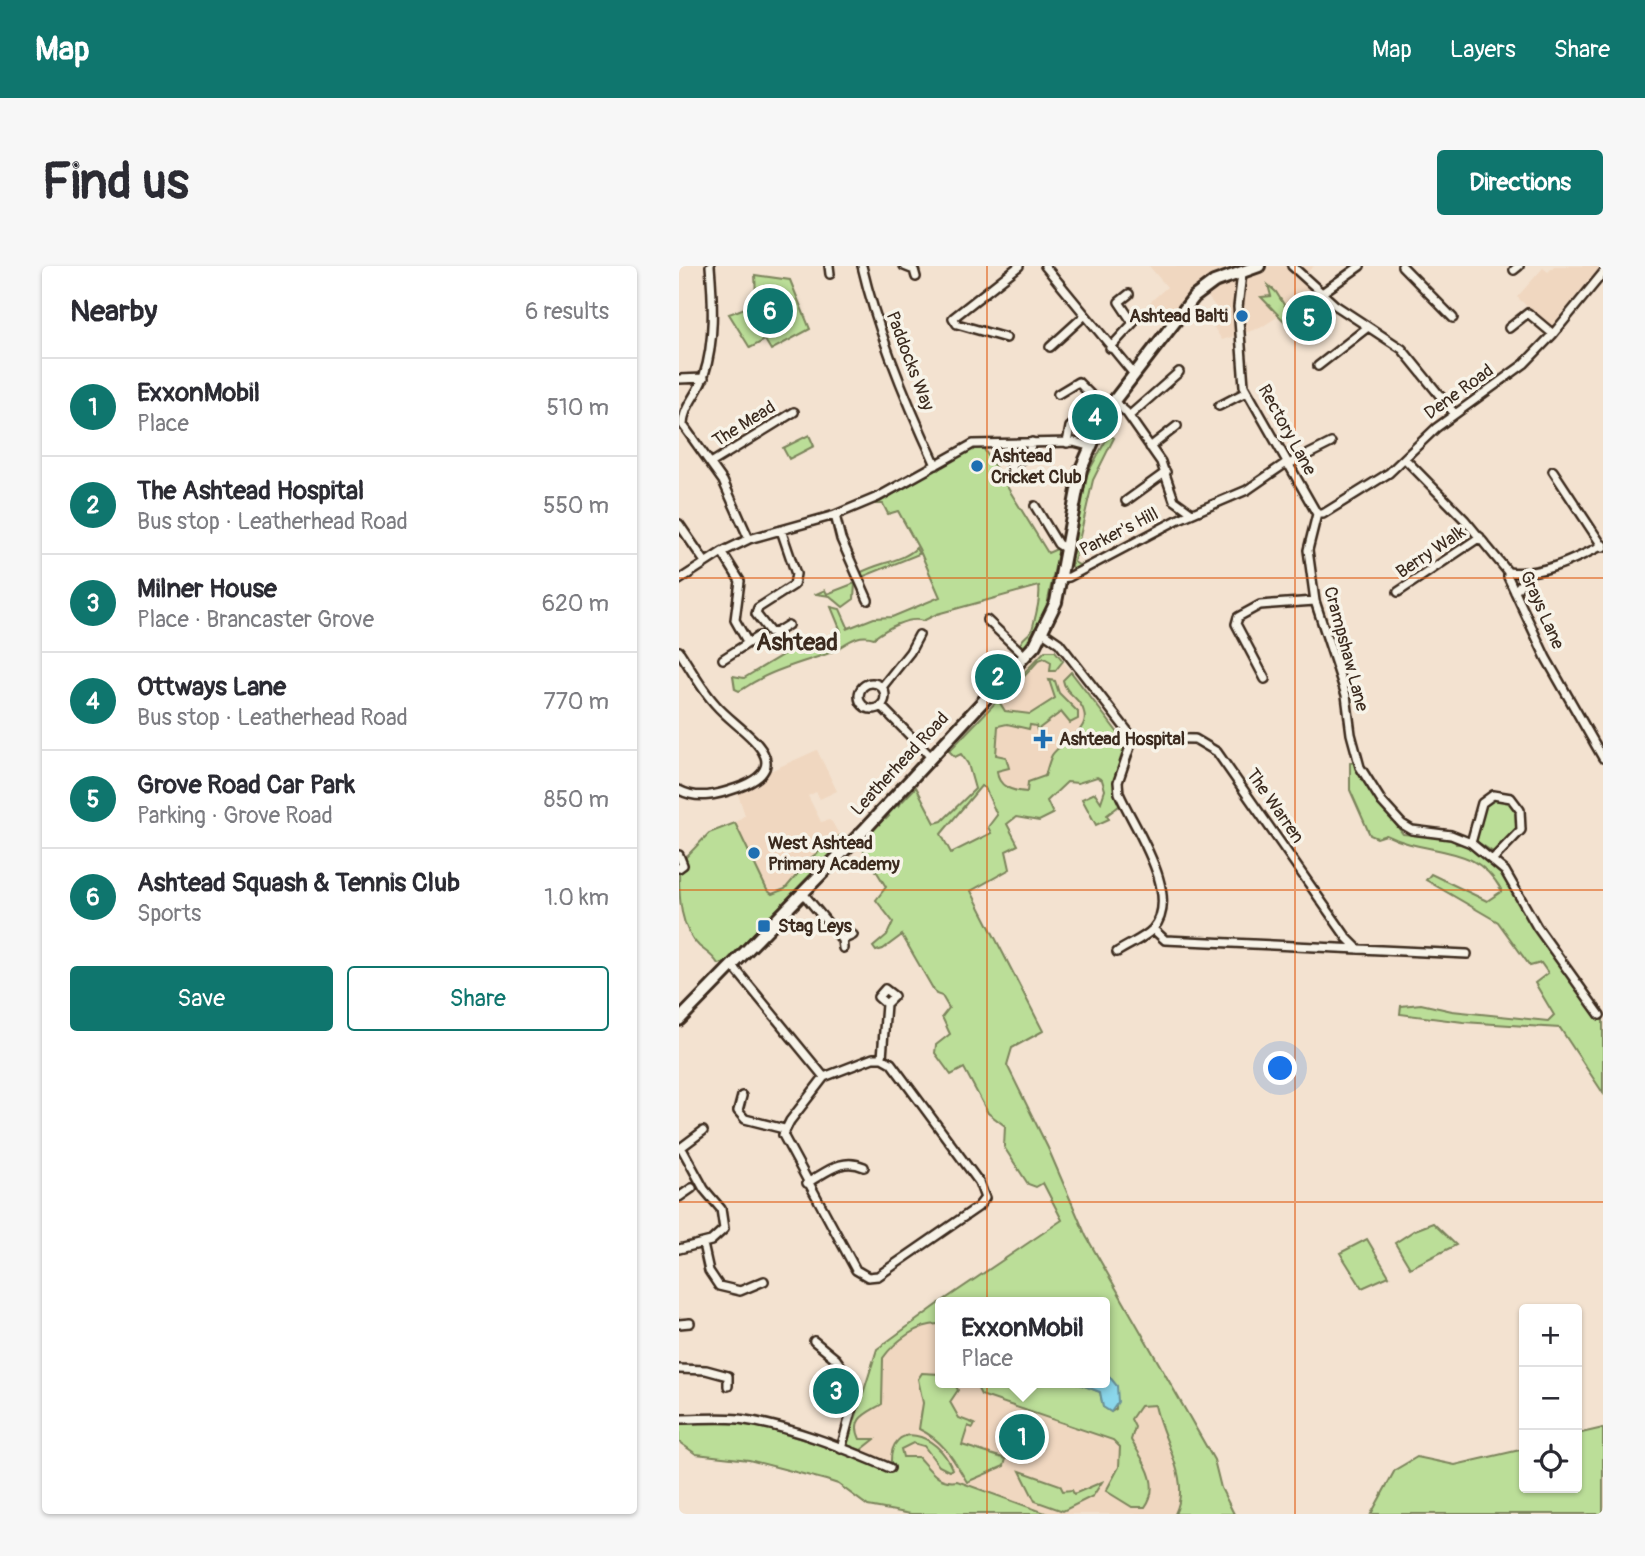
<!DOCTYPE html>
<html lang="en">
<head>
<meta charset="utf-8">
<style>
	body { margin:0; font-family:Pangolin,sans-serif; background:#f7f7f7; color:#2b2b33 }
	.controls { position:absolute; right:21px; bottom:21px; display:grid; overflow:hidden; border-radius:7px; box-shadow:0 2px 5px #0004 }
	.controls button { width:63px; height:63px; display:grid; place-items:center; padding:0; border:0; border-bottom:2px solid #e1e1e2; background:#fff; color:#2b2b33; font:35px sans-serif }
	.you { position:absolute; left:602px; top:803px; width:24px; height:24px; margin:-18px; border:5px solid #fff; border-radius:50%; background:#1a73e8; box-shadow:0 0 0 10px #1a73e833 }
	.badge { display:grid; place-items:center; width:46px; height:46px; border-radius:50%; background:#0f766e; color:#fff; font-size:23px; font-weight:700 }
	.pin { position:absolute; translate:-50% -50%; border:4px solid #fff; box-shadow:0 2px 7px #0006 }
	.popup { position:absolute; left:256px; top:1031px; width:175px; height:91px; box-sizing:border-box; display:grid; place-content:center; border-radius:7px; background:#fff; filter:drop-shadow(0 2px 5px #0005); font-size:23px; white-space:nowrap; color:#7c7c81 }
	.popup b { font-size:26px; color:#2b2b33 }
	.popup::after { content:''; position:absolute; left:50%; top:100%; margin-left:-14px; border:14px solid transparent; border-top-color:#fff }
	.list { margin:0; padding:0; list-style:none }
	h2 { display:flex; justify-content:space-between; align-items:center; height:91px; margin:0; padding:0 28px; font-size:30px }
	h2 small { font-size:23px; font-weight:400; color:#7c7c81 }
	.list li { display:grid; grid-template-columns:46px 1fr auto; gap:21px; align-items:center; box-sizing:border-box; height:98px; padding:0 28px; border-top:2px solid #e1e1e2 }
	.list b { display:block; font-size:26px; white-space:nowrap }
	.list p { margin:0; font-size:23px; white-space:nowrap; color:#7c7c81 }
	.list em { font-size:23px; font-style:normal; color:#7c7c81 }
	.actions { display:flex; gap:14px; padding:21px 28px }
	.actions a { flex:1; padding:16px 0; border:2px solid #0f766e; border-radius:7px; text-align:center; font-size:24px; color:#0f766e }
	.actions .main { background:#0f766e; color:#fff }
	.icon { flex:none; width:38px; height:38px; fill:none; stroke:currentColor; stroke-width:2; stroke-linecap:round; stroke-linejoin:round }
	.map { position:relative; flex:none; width:924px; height:1248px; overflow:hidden; border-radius:7px }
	header { display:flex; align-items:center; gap:42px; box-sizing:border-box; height:98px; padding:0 35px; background:#0f766e; color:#fff }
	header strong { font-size:33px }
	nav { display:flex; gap:38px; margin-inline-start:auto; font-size:24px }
	.intro { display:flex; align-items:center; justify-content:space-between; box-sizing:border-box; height:168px; padding:0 42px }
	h1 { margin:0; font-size:49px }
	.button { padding:18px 32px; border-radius:7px; background:#0f766e; color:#fff; font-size:24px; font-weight:700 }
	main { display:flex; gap:42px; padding:0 42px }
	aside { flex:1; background:#fff; border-radius:7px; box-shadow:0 2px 5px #0004 }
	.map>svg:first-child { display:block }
</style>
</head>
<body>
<header>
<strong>Map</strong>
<nav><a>Map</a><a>Layers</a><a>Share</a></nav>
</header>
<div class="intro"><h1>Find us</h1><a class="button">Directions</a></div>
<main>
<aside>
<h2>Nearby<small>6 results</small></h2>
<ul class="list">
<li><span class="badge">1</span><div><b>ExxonMobil</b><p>Place</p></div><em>510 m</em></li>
<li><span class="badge">2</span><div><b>The Ashtead Hospital</b><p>Bus stop · Leatherhead Road</p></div><em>550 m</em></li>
<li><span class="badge">3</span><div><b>Milner House</b><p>Place · Brancaster Grove</p></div><em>620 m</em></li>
<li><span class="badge">4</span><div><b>Ottways Lane</b><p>Bus stop · Leatherhead Road</p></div><em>770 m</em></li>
<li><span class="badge">5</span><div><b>Grove Road Car Park</b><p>Parking · Grove Road</p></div><em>850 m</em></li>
<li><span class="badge">6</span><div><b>Ashtead Squash &amp; Tennis Club</b><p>Sports</p></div><em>1.0 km</em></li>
</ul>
<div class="actions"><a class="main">Save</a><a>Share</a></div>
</aside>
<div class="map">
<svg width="924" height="1248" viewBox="0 0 924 1248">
	<rect width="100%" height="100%" fill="#f3e2d0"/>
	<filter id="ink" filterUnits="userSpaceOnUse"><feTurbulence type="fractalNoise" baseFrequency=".0143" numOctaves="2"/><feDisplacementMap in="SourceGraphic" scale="14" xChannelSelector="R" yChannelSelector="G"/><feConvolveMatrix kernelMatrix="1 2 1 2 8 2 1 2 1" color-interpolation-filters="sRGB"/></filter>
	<g filter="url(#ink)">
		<!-- built -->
		<path fill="#f0d7c0" d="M470 0H635L626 8 664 40 622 73 600 50 581 62 543 74 532 57 543 49 525 26 488 59 470 37 488 21Z
			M875 0H922L871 62 838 31 864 2 869 6Z
			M371 384 376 385 442 471 327 558 283 471 360 387Z
			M138 484 158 525 141 533 137 526 129 530 142 556 150 554 153 556 161 570 133 591 106 623 93 628 0 607 8 602 6 592 30 567 50 561 66 549 59 528 81 518 89 506Z
			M383 954 539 1248H353L167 1181 198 1083 261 1037V1117H425V1036H262Z"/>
		<!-- green -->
		<path fill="#bbde98" stroke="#7b845b" stroke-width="2" fill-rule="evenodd" d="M76 9 111 14 131 63 92 84 86 74 71 82 50 48C76 39 78 38 76 9Z
			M589 19 597 26 612 50 605 55 582 31 592 30Z
			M130 169 135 180 110 193 104 182Z
			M430 169 435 172 414 214 395 296 400 299 415 294 395 306 392 296 407 210Z
			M303 180 369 287 380 282 367 344 346 380 341 379C343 370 353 369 354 360 357 349 362 332 360 320L258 348 244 355C229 350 207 363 195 372 174 365 163 384 145 389 127 395 95 404 79 414 72 417 67 422 60 425L56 423 54 410 65 412 105 388 162 365 152 341 161 343 169 361 167 363 195 352 213 351 261 331 240 283 219 245 209 248 204 238H198L291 182Z
			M237 282 240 288 183 311 181 307C198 297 225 295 237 282Z
			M176 317 175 333 164 341 151 330 137 328 146 324 148 328Z
			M366 385H376L384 395 376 405H371L372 396 365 392 360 394 321 437 326 445 351 448 376 432 370 414 376 415 380 427 399 446V453L391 457 382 446 358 464 357 460 351 459 350 463 328 458 319 460 317 489 327 491 330 502 318 505C319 522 334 525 348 526L349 516 366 510C368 503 370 495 373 489 382 475 411 466 405 446 402 432 386 428 384 414L392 406 442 471 446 483 435 520 440 540 428 549 430 553 417 559 403 533 416 527 422 536 426 524 423 514 418 511 399 517 388 516 368 535 374 548 360 555 337 551 328 558 339 579 327 585 331 603 292 625 364 765 333 782 328 799 369 882 407 970 535 1194 542 1222 555 1248H496C513 1213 483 1175 476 1139L461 1140 452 1153 456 1161 452 1174C464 1195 483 1218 466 1241H453L427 1225 440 1201 441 1181 434 1174 302 1129 296 1117H398L421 1126 424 1141 432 1146 437 1143 438 1121 425 1104V1036H262L383 954 364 917 357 921 349 918 325 881 326 860 309 847 285 802 272 809 256 787 257 779 271 768 263 751 270 742 263 730 257 728 223 669 204 683 197 685 194 681 208 669 214 656 197 634 207 621 179 575 205 549 207 553 210 550 207 545 215 537 219 540 237 521 256 557 263 555 296 523 289 498 282 488 276 491 270 485ZM302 520 306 522 318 549 309 561 312 567 272 587 262 568Z
			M676 496 687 519 724 568 775 572 777 578H788L813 596 828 613 924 750V827L881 762 784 756 721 748 722 740 742 738 773 745 869 755 875 749 856 717 869 707 862 697 851 700 819 656 747 614 752 608 808 635 823 625C795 575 751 591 707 569L698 572 691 569 671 524V497Z
			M829 532 839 543V564L814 586 797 575C805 549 795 533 829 532Z
			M56 557 88 624 93 628 106 623 133 591 161 570 163 576 46 697 39 698C34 689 28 687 20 680 1 662 0 631 0 607L8 602 6 592 30 567Z
			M754 957 777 979 731 1002 716 977 736 964Z
			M688 973 710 1010 683 1022 661 987Z
			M261 1037V1058C240 1057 216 1075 204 1092L203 1138C187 1148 171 1152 181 1173H196L182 1184 168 1179 198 1083Z
			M243 1107 261 1108V1117H275L279 1124 271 1136 280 1152 296 1158 294 1162 289 1160 283 1179 327 1193 325 1200 288 1216C274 1193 265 1175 240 1163L244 1137 239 1113Z
			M0 1155H63L166 1186 207 1203 212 1198C210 1153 259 1166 273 1203L270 1205 260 1200 245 1180 234 1177 222 1183 224 1191H239C251 1204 259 1218 278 1215L369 1248H232L189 1240 159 1218 147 1214 70 1194 17 1188 0 1176Z
			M924 1162V1248H692L716 1204 738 1191 776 1199 845 1183V1222H898V1168Z
			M341 1205 381 1219 384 1225 393 1224 395 1228 423 1216 414 1230 384 1245 356 1235Z"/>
		<!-- water -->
		<path fill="#8bd7eb" stroke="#6b9299" stroke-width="2" d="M425 1104 438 1120 439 1136 432 1146 424 1141 421 1126 398 1117H425Z"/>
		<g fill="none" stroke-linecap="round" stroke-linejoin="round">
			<defs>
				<path id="minor" d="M31 0C34 35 36 76 25 109 20 127 4 140 4 159L44 215 70 273
					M150 0 151 8
					M183 0C199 68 227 135 257 199
					M225 0 235 4 237 11
					M366 0 454 107
					M613 0 656 39 723 83 775 147
					M723 0 774 52
					M835 4 840 0
					M563 7 559 41 565 120 638 248
					M643 27 681 0
					M830 62 849 47 874 68
					M327 72 278 58 274 52 340 0
					M371 81 405 50
					M431 82 454 57 440 36 450 28
					M639 100 689 61
					M0 113 25 112
					M379 128 399 116 419 136 391 161 388 177
					M434 135 447 146 482 196 495 234 513 247
					M540 140 567 126
					M450 150 500 106
					M471 181 498 160
					M726 193 786 254 829 306V311L867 392 924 492
					M32 197 115 146
					M608 199 652 177
					M874 205 924 281
					M338 211 332 200 349 189 353 176
					M447 235 487 206
					M356 240 379 278 387 283
					M638 248 629 284 636 335 667 429 672 468 681 501 703 536 723 558 733 564 772 569 792 577 826 605 858 661 921 749
					M638 248H644L710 207 757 162 845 98 874 68 924 7
					M156 249 162 273 189 334
					M0 258 26 296
					M102 264 117 308 115 319 79 342 77 348 91 366 96 367 109 359
					M43 286 61 315 56 354 69 377
					M829 306C863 310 894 294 924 279
					M382 312 390 311 500 253 568 224 607 197
					M0 314 43 286 70 273 156 249 199 231 294 178 395 176 410 180
					M719 326 801 271
					M836 326 849 308
					M308 354 346 390
					M364 366 380 377 454 472 516 473 538 486 668 672 679 683
					M0 385C12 403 22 423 37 439 58 464 125 498 58 522 38 529 19 534 0 524
					M44 393 80 370
					M586 413 557 358 559 351 581 339 636 335
					M180 430a13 13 0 1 1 26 0a13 13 0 1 1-26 0Z
					M203 421 231 386 240 369
					M202 440 252 491
					M792 577 803 537 814 529 832 532 841 544 842 564 813 594
					M0 589 4 599 0 602
					M123 626 163 674
					M474 663 486 674 788 688
					M164 682 163 674 174 669
					M438 686C448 679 466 672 474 663 504 629 454 560 440 527L439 516 454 472
					M54 700 145 811
					M194 792H203L212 797 300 916 306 932 299 941 199 1010 189 1011 177 1004 104 869 111 855 145 811Z
					M203 792 207 738 215 730 206 723 199 731 207 738
					M63 830 59 845 66 853 105 863
					M0 883 24 865
					M128 917C148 906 163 891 185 901
					M0 931 13 922
					M24 978 30 1005 40 1020 61 1025 85 1015
					M0 983 32 975 45 963 42 943 25 923 2 881
					M0 1058 11 1057
					M135 1075 157 1093 178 1123 162 1183
					M0 1103 27 1104 49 1110V1120
					M0 1153C20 1153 41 1151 60 1153 111 1160 165 1182 211 1202"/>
				<path id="highway" d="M0 754 187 562 356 379 377 336 402 203 428 144 515 31 535 16 580 0"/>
			</defs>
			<!-- minor casing -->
			<use href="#minor" stroke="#3b2a1e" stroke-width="12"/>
			<!-- highway casing -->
			<use href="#highway" stroke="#3b2a1e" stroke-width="16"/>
			<!-- minor -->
			<use href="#minor" stroke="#f7f3e8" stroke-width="7"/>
			<!-- highway -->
			<use href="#highway" stroke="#f7f3e8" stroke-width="10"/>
		</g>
	</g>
	<!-- grid -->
	<path fill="none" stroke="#df570d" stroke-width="2" stroke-opacity="0.55" d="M308 0V1248M616 0V1248M0 312H924M0 624H924M0 936H924"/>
	<!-- markers -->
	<g fill="#1f6fb2" stroke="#f7f3e8" stroke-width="2.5">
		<circle cx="563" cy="50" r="7"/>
		<circle cx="298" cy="200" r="7"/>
		<path d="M360.5 462.5h7v7h7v7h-7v7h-7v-7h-7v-7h7z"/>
		<circle cx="75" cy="587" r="7"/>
		<rect x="78" y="653" width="14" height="14" rx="3.5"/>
	</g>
	<g text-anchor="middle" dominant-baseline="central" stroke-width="7" stroke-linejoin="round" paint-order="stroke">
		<!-- poi labels -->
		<g font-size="18" font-weight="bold" fill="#3b2a1e" stroke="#f7f3e8" text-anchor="start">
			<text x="549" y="50" text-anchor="end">Ashtead Balti</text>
			<text x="312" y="190">Ashtead<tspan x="312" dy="21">Cricket Club</tspan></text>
			<text x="380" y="473">Ashtead Hospital</text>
			<text x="89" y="577">West Ashtead<tspan x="89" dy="21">Primary Academy</tspan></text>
			<text x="99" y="660">Stag Leys</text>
		</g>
		<!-- street labels -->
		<g font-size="18" fill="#3b2a1e" stroke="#f7f3e8">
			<text transform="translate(231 95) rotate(69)">Paddocks Way</text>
			<text transform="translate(780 126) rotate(-36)">Dene Road</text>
			<text transform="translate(65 158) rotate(-32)">The Mead</text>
			<text transform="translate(608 164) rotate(61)">Rectory Lane</text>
			<text transform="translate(440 266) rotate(-27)">Parker's Hill</text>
			<text transform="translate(752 286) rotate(-34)">Berry Walk</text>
			<text transform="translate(863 344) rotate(66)">Grays Lane</text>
			<text transform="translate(667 383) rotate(75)">Crampshaw Lane</text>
			<text transform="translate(221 498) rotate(-47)">Leatherhead Road</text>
			<text transform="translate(596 540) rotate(55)">The Warren</text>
		</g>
		<!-- district labels -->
		<g font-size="24" font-weight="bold" fill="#3b2a1e" stroke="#f7f3e8">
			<text x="118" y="376">Ashtead</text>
		</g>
	</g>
</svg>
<div class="controls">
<button>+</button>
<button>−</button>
<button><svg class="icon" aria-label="locate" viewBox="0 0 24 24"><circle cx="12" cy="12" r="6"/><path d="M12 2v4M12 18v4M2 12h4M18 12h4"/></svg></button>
</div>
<div class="you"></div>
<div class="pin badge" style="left:343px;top:1171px">1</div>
<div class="popup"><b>ExxonMobil</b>Place</div>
<div class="pin badge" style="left:319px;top:411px">2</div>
<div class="pin badge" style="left:157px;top:1125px">3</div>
<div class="pin badge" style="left:416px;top:151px">4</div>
<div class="pin badge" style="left:630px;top:52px">5</div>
<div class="pin badge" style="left:91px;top:45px">6</div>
</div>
</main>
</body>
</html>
